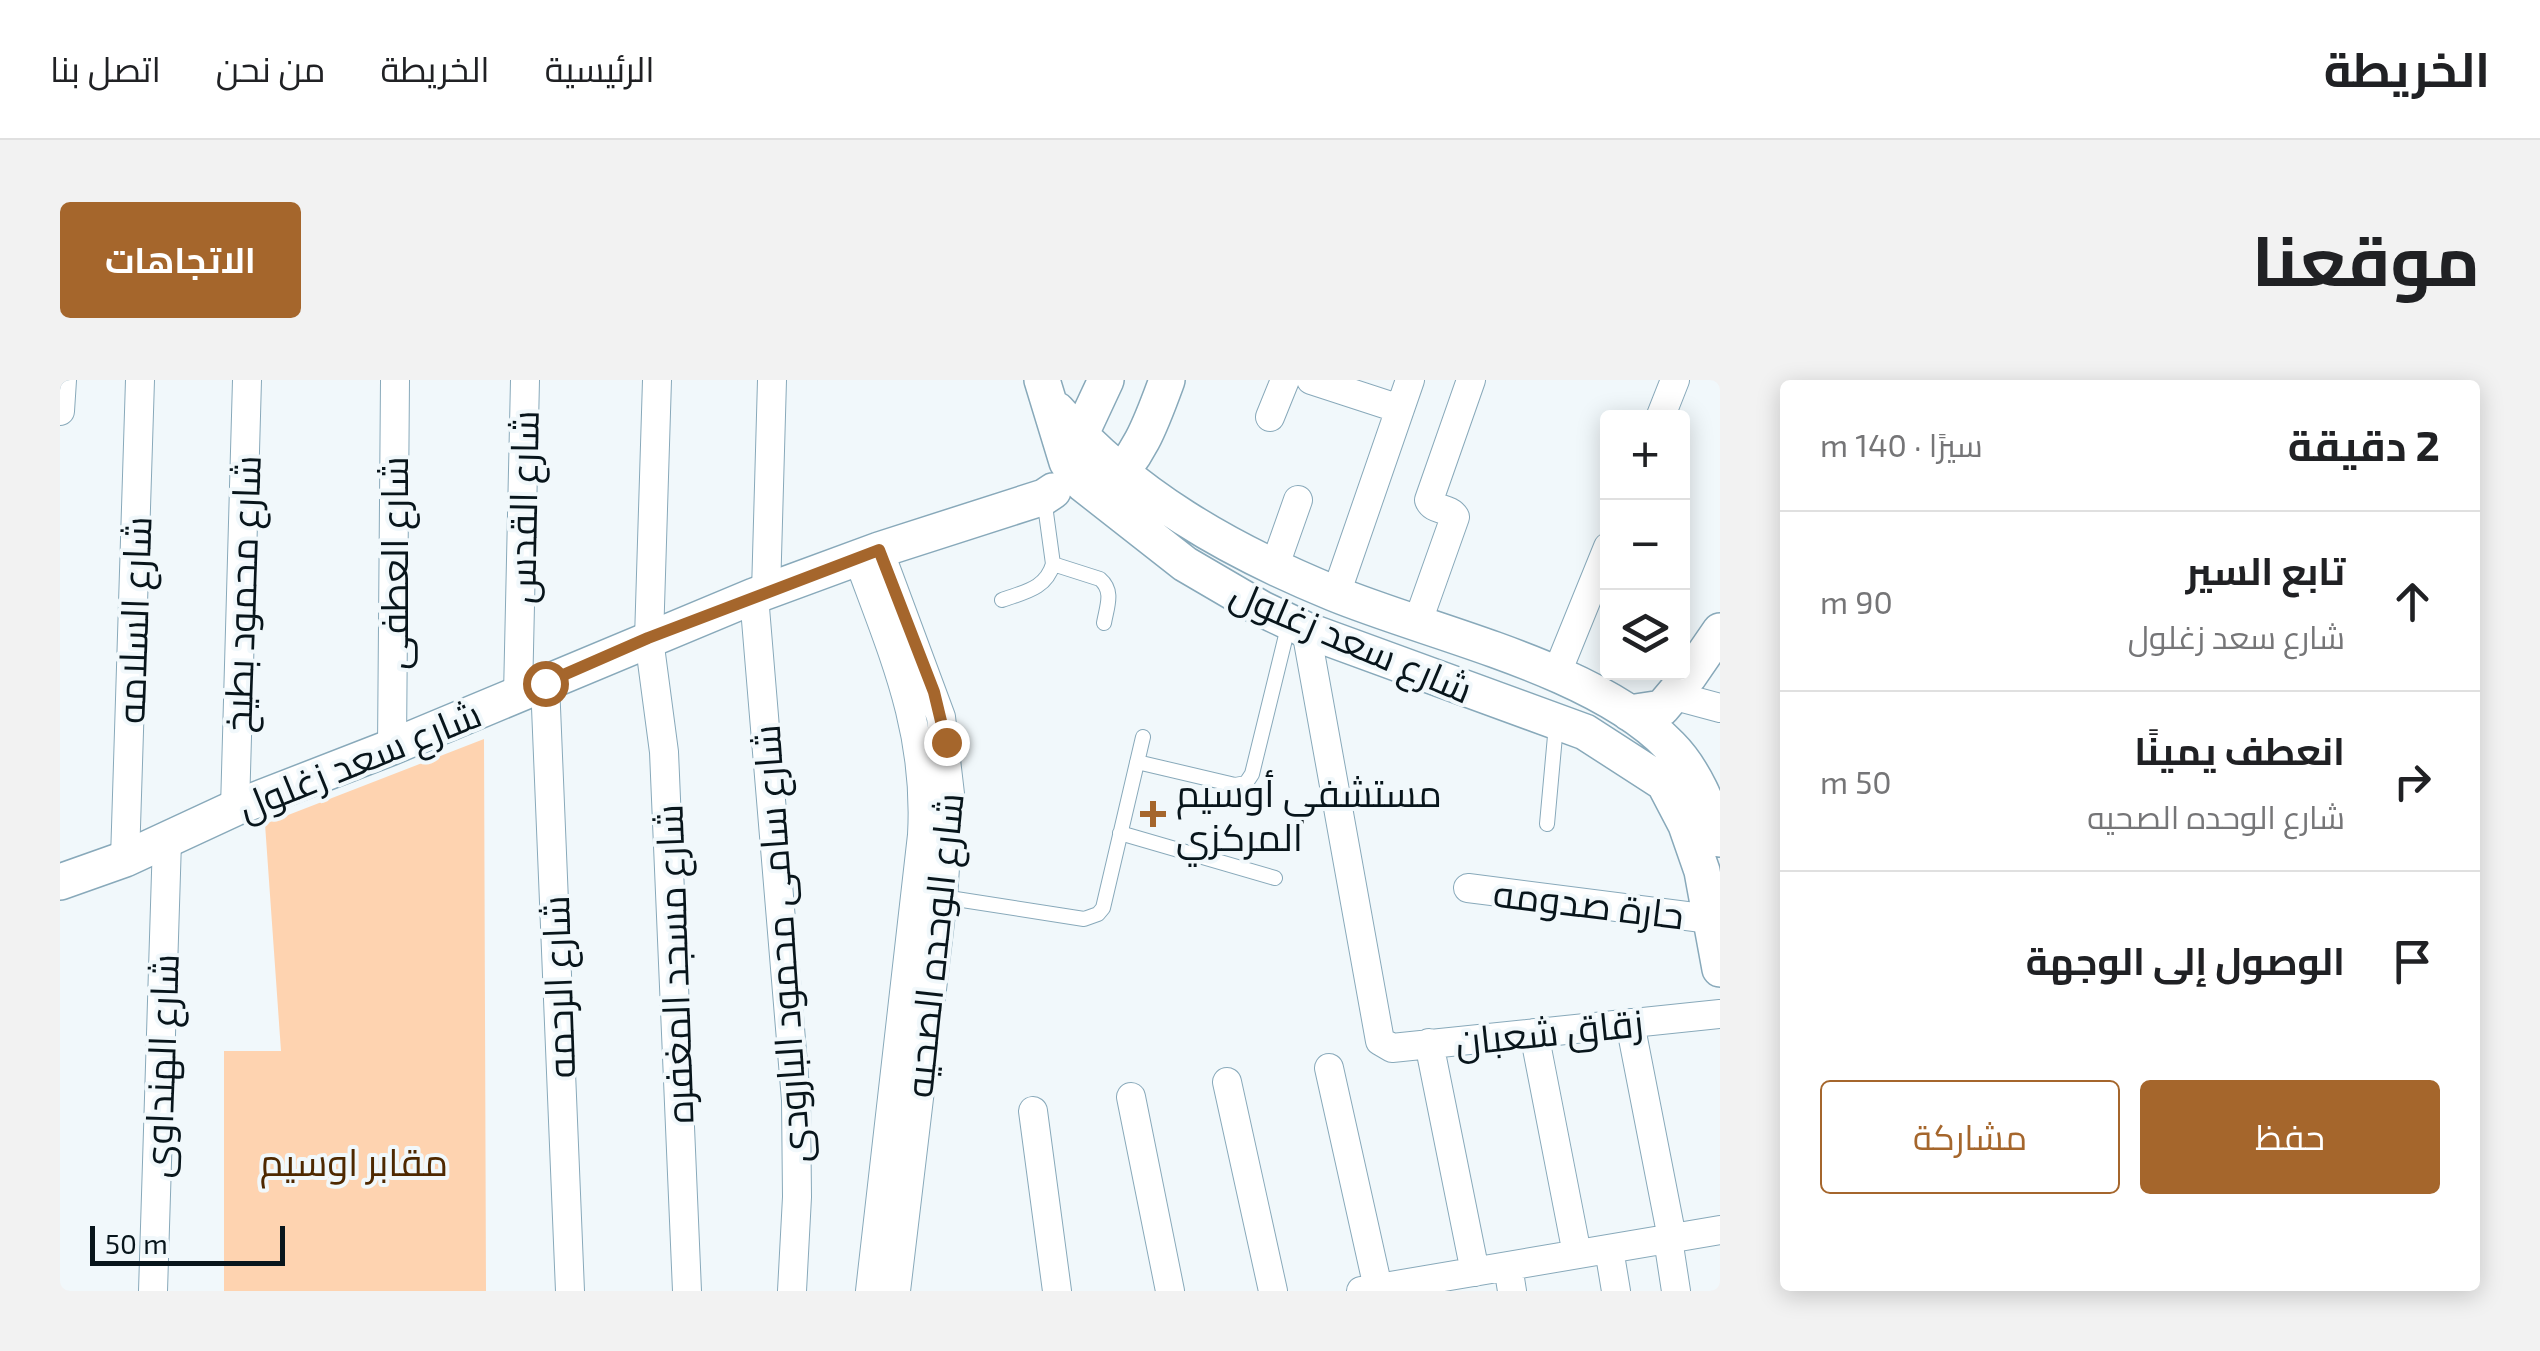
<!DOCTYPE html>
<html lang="ar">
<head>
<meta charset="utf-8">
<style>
	body { margin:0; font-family:"Exo 2",Cairo,sans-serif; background:#f2f2f2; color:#202124; direction:rtl }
	.controls { position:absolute; right:30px; top:30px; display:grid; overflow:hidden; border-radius:10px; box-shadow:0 5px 25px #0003 }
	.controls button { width:90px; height:90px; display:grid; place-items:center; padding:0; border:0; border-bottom:2px solid #e0e0e0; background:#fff; color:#202124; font:50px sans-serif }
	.scale { position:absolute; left:30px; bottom:25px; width:195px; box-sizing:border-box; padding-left:10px; border:5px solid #08151b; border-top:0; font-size:28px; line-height:35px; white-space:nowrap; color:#08151b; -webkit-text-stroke:8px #f1f8fb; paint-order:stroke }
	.stop { position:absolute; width:30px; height:30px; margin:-22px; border:8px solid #a5662c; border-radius:50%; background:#fff }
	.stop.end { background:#a5662c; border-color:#fff; box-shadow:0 2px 10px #0008 }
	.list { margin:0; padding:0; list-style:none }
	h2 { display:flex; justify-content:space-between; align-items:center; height:130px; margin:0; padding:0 40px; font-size:42px }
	h2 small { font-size:32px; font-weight:400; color:#757577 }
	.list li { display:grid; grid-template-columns:65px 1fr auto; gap:30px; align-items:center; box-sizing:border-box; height:180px; padding:0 40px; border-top:2px solid #e0e0e0 }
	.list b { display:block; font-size:38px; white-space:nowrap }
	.list p { margin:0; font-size:32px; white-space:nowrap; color:#757577 }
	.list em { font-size:32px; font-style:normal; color:#757577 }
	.actions { display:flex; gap:20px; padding:30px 40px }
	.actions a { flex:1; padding:22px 0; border:2px solid #a5662c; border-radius:10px; text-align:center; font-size:35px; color:#a5662c }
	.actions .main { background:#a5662c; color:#fff }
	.icon { flex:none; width:55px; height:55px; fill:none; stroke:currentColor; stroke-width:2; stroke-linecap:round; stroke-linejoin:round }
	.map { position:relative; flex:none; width:1660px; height:911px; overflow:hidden; direction:ltr; border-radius:10px }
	header { display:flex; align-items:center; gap:60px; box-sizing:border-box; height:140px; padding:0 50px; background:#fff; border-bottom:2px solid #e0e0e0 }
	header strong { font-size:48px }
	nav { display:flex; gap:55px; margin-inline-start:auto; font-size:35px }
	.intro { display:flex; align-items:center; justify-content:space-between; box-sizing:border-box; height:240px; padding:0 60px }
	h1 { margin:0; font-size:70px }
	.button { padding:25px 45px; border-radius:10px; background:#a5662c; color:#fff; font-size:35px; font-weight:700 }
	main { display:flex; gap:60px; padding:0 60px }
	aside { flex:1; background:#fff; border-radius:10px; box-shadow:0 5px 25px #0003 }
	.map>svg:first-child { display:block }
</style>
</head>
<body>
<header>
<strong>الخريطة</strong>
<nav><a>الرئيسية</a><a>الخريطة</a><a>من نحن</a><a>اتصل بنا</a></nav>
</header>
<div class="intro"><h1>موقعنا</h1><a class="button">الاتجاهات</a></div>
<main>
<aside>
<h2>2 دقيقة<small>سيرًا · 140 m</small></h2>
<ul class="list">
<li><svg class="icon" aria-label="ahead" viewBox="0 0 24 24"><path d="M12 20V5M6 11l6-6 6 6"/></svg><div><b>تابع السير</b><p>شارع سعد زغلول</p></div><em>90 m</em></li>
<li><svg class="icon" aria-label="right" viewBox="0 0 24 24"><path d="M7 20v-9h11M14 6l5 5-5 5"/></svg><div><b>انعطف يمينًا</b><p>شارع الوحده الصحيه</p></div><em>50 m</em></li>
<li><svg class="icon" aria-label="arrive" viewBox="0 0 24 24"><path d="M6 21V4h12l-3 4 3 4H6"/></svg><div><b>الوصول إلى الوجهة</b></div></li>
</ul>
<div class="actions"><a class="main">حفظ</a><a>مشاركة</a></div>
</aside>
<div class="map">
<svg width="1660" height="911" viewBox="0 0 1660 911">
	<rect width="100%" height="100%" fill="#f1f8fb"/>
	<!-- green -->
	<path fill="#fed3b0" d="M424 359 426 911H164V671H221L205 444Z"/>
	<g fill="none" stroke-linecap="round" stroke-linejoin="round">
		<defs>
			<path id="service" d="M993 184 1040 199C1054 211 1047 226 1044 243
				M942 220C964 212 986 209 993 184L984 118
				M1077 382 1175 405 1186 403 1192 394 1229 243
				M1487 444 1496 345
				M1060 453 1215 498
				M883 517 1024 539 1038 534 1043 528 1083 357"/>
			<path id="minor" d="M597 0 589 259 604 372 627 911
				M1251 0 1340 29
				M0 31 2 0
				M1210 37 1225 0
				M1600 38 1615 0
				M819 170 881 337 890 414 883 517 836 911
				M798 178C833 274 868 350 862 455L810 911
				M1214 188 1238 120
				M706 212 712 0
				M1276 214 1350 0
				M694 216 736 720 737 817 732 911
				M1357 244 1395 137C1389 127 1373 131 1369 120L1411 0
				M1246 250 1320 661 1332 668 1660 634
				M1496 295 1548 167
				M485 303 510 911
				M458 315 465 0
				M1619 317 1660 328
				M332 367 335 0
				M175 428 187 0
				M65 479 80 0
				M1408 508 1650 539
				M1570 643 1612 858
				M1474 653 1517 874
				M1369 663 1415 892
				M1269 688 1318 908
				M1167 702 1213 911
				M1071 717 1110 911
				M973 731 997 911
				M1608 859 1616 911
				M1549 869 1556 911
				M1448 886 1452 911
				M93 911 107 461
				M1301 911 1660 850"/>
			<path id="tertiary" d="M982 0 1007 82 1023 104 1125 184 1202 229 1246 250 1525 352 1604 403 1626 445 1642 491 1660 589
				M997 30C1073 116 1168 170 1273 213 1373 254 1535 288 1610 366 1635 391 1648 426 1660 459
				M1011 75 1046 0
				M1045 108C1079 79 1092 41 1107 0
				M1569 333 1602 328 1629 296 1660 251
				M0 502 65 479 175 428 332 367 694 216 819 170 984 117 993 111"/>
		</defs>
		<!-- service casing -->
		<use href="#service" stroke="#88a9ba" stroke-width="16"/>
		<!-- minor casing -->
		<use href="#minor" stroke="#88a9ba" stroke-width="30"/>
		<!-- tertiary casing -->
		<use href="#tertiary" stroke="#88a9ba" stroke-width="38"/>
		<!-- service -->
		<use href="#service" stroke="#fff" stroke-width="14"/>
		<!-- minor -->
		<use href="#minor" stroke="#fff" stroke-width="28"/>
		<!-- tertiary -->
		<use href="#tertiary" stroke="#fff" stroke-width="35"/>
	</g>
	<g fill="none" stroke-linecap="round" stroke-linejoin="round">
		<!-- route -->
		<path stroke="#a5662c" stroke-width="12" d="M485 303 588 258 819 170 874 312 886 362"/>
	</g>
	<!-- markers -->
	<path fill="#a5662c" stroke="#f1f8fb" stroke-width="4" d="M1088 419h10v10h10v10h-10v10h-10v-10h-10v-10h10z"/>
	<g text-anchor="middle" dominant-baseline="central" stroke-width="8" stroke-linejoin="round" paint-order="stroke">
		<!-- street labels -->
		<g font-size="38" fill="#08151b" stroke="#f1f8fb">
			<text transform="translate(462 127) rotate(-89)">شارع القدس</text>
			<text transform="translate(333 183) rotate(-90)">شارع العطفى</text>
			<text transform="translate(181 214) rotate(-88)">شارع محمود بطيخ</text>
			<text transform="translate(73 240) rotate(-88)">شارع السلامه</text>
			<text transform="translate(1292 260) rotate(23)">شارع سعد زغلول</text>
			<text transform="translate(299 379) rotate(-22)">شارع سعد زغلول</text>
			<text transform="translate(1529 523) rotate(7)">حارة صدومه</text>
			<text transform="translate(720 564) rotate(-94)">شارع سامى محمود البارودى</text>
			<text transform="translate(873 565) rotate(-84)">شارع الوحده الصحيه</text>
			<text transform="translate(613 584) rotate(-92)">شارع مسجد المغفره</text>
			<text transform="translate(497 607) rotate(-92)">شارع الرحمه</text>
			<text transform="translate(1489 651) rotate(-6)">زقاق شعبان</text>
			<text transform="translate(100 686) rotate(-88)">شارع الهنداوى</text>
		</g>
		<!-- poi labels -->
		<g font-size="38" fill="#08151b" stroke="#f1f8fb" text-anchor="start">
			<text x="1116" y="412">مستشفي أوسيم<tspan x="1116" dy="44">المركزي</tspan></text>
		</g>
		<!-- park labels -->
		<g font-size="38" fill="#4e2800" stroke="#f1f8fb">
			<text x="294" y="781">مقابر اوسيم</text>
		</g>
	</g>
</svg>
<div class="controls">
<button>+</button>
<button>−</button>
<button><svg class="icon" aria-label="layers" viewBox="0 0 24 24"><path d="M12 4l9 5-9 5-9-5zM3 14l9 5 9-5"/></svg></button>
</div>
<div class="scale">50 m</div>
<div class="stop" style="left:485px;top:303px"></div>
<div class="stop end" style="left:886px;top:362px"></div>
</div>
</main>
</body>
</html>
